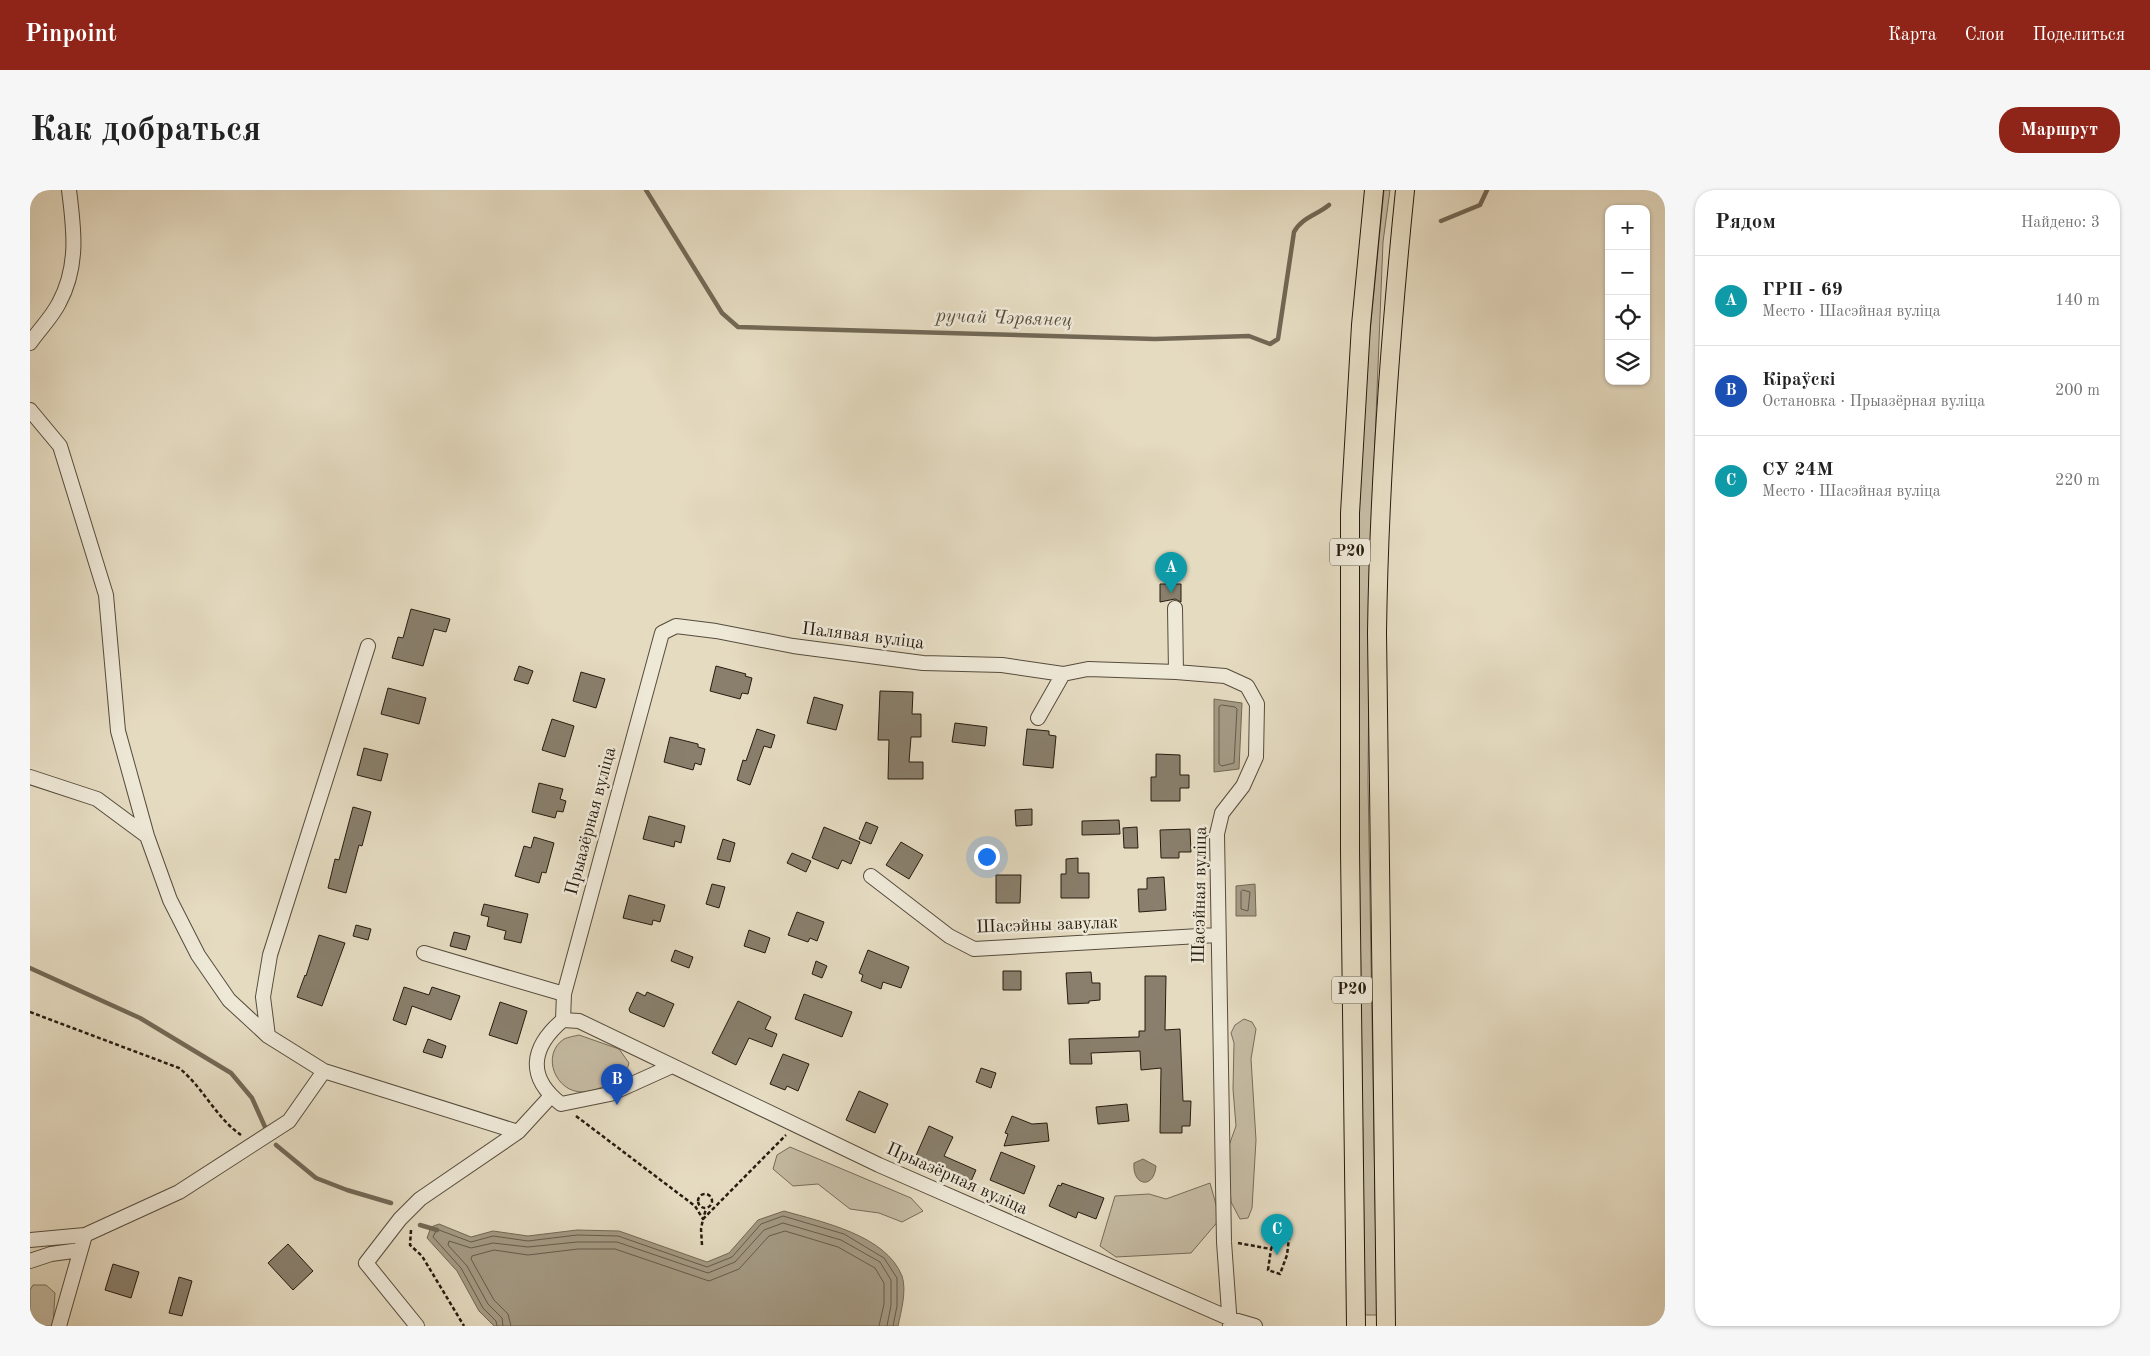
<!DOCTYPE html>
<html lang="ru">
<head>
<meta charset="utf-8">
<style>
	body { margin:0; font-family:"Old Standard TT",serif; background:#f6f6f6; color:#222 }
	.controls { position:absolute; right:15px; top:15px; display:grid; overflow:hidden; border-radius:10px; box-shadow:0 1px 4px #0004 }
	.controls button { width:45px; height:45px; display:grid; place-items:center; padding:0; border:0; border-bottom:1px solid #e0e0e0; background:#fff; color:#222; font:25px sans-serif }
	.you { position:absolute; left:956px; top:666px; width:18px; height:18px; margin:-12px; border:4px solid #fff; border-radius:50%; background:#1a73e8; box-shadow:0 0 0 8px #1a73e833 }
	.badge { display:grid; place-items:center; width:32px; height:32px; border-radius:50%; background:#8f2418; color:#fff; font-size:16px; font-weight:700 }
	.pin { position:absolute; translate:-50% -41px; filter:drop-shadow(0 1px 2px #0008) }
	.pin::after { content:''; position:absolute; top:26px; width:18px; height:15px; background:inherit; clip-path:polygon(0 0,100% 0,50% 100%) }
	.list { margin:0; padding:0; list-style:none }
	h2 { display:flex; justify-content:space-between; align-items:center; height:65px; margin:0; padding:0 20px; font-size:21px }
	h2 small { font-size:16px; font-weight:400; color:#767676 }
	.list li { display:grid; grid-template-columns:32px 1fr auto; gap:15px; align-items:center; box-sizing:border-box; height:90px; padding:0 20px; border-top:1px solid #e0e0e0 }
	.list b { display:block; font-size:19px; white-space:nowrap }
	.list p { margin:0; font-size:16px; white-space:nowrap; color:#767676 }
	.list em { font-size:16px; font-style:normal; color:#767676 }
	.icon { flex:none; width:28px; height:28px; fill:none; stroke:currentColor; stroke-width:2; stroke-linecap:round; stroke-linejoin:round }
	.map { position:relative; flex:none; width:1635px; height:1136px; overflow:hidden; border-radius:20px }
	header { display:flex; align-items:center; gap:30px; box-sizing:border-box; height:70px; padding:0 25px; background:#8f2418; color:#fff }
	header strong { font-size:24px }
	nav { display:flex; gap:28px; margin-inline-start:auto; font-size:18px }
	.intro { display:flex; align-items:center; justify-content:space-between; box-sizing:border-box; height:120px; padding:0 30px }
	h1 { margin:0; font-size:35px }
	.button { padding:12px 22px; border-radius:20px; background:#8f2418; color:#fff; font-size:18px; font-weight:700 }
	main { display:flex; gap:30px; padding:0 30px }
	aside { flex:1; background:#fff; border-radius:20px; box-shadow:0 1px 4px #0004 }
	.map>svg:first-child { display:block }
</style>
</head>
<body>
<header>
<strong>Pinpoint</strong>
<nav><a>Карта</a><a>Слои</a><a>Поделиться</a></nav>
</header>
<div class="intro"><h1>Как добраться</h1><a class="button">Маршрут</a></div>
<main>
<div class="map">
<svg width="1635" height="1136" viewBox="0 0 1635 1136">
	<rect width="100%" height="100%" fill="#e5dbc1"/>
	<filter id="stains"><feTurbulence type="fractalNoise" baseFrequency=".004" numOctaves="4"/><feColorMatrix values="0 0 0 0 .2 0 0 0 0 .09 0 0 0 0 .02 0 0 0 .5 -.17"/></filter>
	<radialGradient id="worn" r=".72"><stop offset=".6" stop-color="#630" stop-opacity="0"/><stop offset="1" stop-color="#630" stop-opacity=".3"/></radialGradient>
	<!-- green -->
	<path fill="#c5bba3" stroke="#766c59" d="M1354 0H1360L1353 52 1340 375 1338 590 1347 1125H1335L1326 396 1335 193Z
		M1214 829 1222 832 1226 839 1221 869 1226 950 1222 1018 1218 1028 1210 1029 1201 1012 1197 961 1206 936 1203 899 1204 853 1201 843 1205 835Z
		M549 845 589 859 599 873C596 886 588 892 576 896 569 898 560 902 553 902 526 903 510 865 534 849 538 847 545 846 549 845Z
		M760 957 881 1008 893 1021 872 1032 849 1023 820 1019 788 994 763 996 743 979 747 965Z
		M1180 993 1190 1029 1161 1063 1086 1067 1070 1056 1085 1006 1119 1004 1136 1009Z
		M3 1095H16L25 1103 23 1136H0V1100Z"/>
	<!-- water -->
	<path fill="#a49a84" stroke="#726855" d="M1184 509 1212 513 1209 579 1184 582Z
		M1225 694 1226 726H1206V696Z
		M1113 969 1126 976C1124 1000 1102 996 1104 973Z
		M754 1021C792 1032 856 1045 872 1086 877 1100 871 1122 868 1136H464L449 1121 427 1081 397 1048 401 1037 409 1034 441 1047 463 1041 498 1046 547 1040 589 1041 677 1072 699 1063 728 1030Z"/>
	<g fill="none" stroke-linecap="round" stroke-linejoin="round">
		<!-- shore -->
		<path stroke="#655b4a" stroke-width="1" d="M1192 515 1205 517 1207 519 1204 573 1192 576 1189 574V517Z
			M1213 700 1220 702 1218 721 1211 719V702Z
			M467 1136 466 1131 453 1118 431 1078 403 1047 406 1041 409 1040 441 1052 463 1046 498 1051 547 1045 588 1046 677 1077 702 1067 731 1034 753 1026 814 1044 854 1068 867 1088V1116L863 1136
			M473 1136 472 1128 458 1114 437 1076 418 1055 419 1051 441 1058 463 1053 498 1057 547 1052H587L678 1083 705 1072 734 1040 753 1033 811 1050 850 1072 861 1090V1115L857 1136
			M481 1136 478 1124 464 1110 441 1069 442 1066 464 1060 498 1065 548 1059H585L679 1091 709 1079 739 1046 755 1041 808 1057 845 1078 854 1093V1114L849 1136"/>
		<!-- stream -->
		<path stroke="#726855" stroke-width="4.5" d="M616 0 692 123 708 137 1125 149 1219 146 1240 154 1248 149 1264 42C1271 28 1287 25 1299 15
			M1411 31 1450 15 1457 0
			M0 778 110 828 201 883 222 908 235 937
			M246 955 286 988 317 1000 361 1013
			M390 1035 407 1040"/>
	</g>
	<!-- building -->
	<path fill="#897f6c" stroke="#261c0f" d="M1130 394H1151V412L1145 409 1130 412Z
		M381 419 420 429 416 442 404 439 393 476 362 468 368 447 373 448Z
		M489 476 503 481 498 494 484 490Z
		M686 476 716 484 715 486 722 488 718 504 712 503 710 509 680 501Z
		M551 482 575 489 566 518 543 511Z
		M358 498 396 508 389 534 351 524Z
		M850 501 883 502 882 524H891V547H881L879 572H893V589H858L859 550H848Z
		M784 507 813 515 806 540 777 533Z
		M522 529 544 536 535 567 512 560Z
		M925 533 957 537 955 556 922 552Z
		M727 539 745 545 741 558 734 556 720 595 707 590 713 570 716 571Z
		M997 539 1019 541V545L1026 546 1023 578 993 575Z
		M640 547 668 554V557L675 559 671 575 665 573 663 580 634 572Z
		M334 558 358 564 351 591 327 585Z
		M1126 564 1150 565V585H1159V598H1150V611H1121V587H1126Z
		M509 593 533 599 530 609 536 611 533 622 527 621 525 628 502 622Z
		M323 617 341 622 332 656 329 655 316 703 298 698 305 669 309 670Z
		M1002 619V635L986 636 985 620Z
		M619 626 655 636 651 653 645 651 644 657 613 649Z
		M1089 630 1090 644 1052 645V631Z
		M836 632 848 637 841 654 829 649Z
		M794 637 830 652 821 674 812 670 808 679 782 668Z
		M1107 637 1108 658H1094L1093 638Z
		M1160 639 1161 662H1149V668H1131L1130 640Z
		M504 647 524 653 516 683 512 682 509 693 485 686 494 656 501 658Z
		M693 649 705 653 700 672 687 669Z
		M871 652 893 665 879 689 856 675Z
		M762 663 781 671 776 682 757 673Z
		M1048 668V683H1059V708H1031V684H1036V669Z
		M966 685H991L990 713H966Z
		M1134 687 1136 720 1109 722 1108 699H1117V688Z
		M682 694 695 697 689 718 676 714Z
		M599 705 635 715 630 732 623 730 622 735 593 728Z
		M454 714 498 724 491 753 474 749 476 741 457 736 459 727 451 725Z
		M767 722 794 732 787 751 780 748 778 752 758 745Z
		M326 735 341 739 338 750 323 746Z
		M719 740 740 748 735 763 714 756Z
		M424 742 440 746 436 760 420 756Z
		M289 745 315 753 292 816 267 807 275 785 276 786Z
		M645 760 663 767 659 778 641 771Z
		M838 760 879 777 871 798 853 792 851 799 831 791 833 785 829 783Z
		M786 771 797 776 792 788 782 784Z
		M973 781H991V800H973Z
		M1061 782 1062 793H1070V810L1059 811V813L1038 814 1036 783Z
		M1115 786H1136L1135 840 1150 839 1153 911H1161L1160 936H1152V943H1130L1131 878 1111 880 1110 861 1061 863 1062 874H1040L1039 849 1109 847V841H1115Z
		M374 797 399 805 402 797 430 806 421 830 382 816 376 835 363 830Z
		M607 802 615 806 617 802 644 814 634 837 600 822 599 819Z
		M774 804 822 822 812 847 765 829Z
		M708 811 741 827 735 839 747 844 742 857 719 848 706 875 682 863Z
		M470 812 497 821 487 854 459 845Z
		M398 849 416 856 412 868 393 862Z
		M753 864 779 874 768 901 757 896 755 900 740 894Z
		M951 878 966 883 961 898 946 892Z
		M829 901 858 914 845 943 816 930Z
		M1097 914 1099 931 1068 934 1066 917Z
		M982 926 1002 934 1017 933 1019 951 974 956 978 944 975 943Z
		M899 936 923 947 914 966 946 980 938 998 926 993 928 987 885 968Z
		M971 962 1005 976 994 1004 960 990Z
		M1032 993 1074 1008 1066 1029 1048 1022 1046 1028 1019 1016 1028 995 1031 996Z
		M258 1054 283 1081 263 1100 238 1073Z
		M83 1074 109 1082 101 1108 75 1100Z
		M149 1087 162 1091 152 1126 139 1123Z"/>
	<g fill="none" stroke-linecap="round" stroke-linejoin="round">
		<defs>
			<path id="minor" d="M0 153C9 140 22 127 29 113 49 76 44 39 39 0
				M0 220 30 256 76 405 88 541 117 646 140 710 168 765 199 810 238 846 294 881 488 942 521 906
				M1145 418 1146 482
				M1008 528 1033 484 1058 479 1146 482 1195 486 1217 496 1227 514 1226 567 1213 596 1192 623 1187 644 1194 1052 1200 1136
				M0 587 67 609 117 646
				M841 686 919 746 944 759 1187 745
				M394 763 534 804
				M533 830 534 804 632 443 646 436 686 441 763 456 893 473 972 475 1033 484
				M238 846 233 807 240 765 338 456
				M642 876 580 904 531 914C496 887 501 857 533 830L549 831 849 975 1201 1129 1225 1136
				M0 1050 55 1045 149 1002 259 931 294 881
				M0 1071 21 1064 50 1060
				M29 1136 55 1045
				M387 1136 336 1073 370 1029 390 1009 488 942"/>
			<path id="major" d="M1326 1136 1320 661V323L1331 135 1344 0
				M1356 1136 1347 443C1349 295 1360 148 1375 0"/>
		</defs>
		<!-- minor casing -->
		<use href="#minor" stroke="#564c3c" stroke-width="16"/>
		<!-- major casing -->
		<use href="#major" stroke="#261c0f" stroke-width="20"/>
		<!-- path -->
		<path stroke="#261c0f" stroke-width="2.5" stroke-dasharray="4 2.5" stroke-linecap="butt" d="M0 822 149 878C173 897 186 928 211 945
			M546 926 665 1016 673 1029 676 1019
			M668 1011a7 7 0 1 1 14 0a7 7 0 1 1-14 0Z
			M381 1040 380 1055 392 1066 434 1136
			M1208 1053 1241 1059 1252 1038 1260 1040 1257 1065 1250 1084 1238 1080 1241 1059
			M672 1055 671 1039 673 1029 756 945"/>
		<!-- minor -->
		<use href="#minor" stroke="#eee8d7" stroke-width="14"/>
		<!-- major -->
		<use href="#major" stroke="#e5dbc1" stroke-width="18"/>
	</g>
	<g text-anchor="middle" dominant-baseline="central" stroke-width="5" stroke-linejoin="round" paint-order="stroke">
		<!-- shield labels -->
		<g fill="#eee8d7" stroke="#62594b" stroke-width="1">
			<rect x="1300" y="348.5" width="40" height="27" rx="4"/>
			<rect x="1302" y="786.5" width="40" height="27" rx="4"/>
		</g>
		<g font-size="16" font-weight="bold" fill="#261c0f">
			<text x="1320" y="362">Р20</text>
			<text x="1322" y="800">Р20</text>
		</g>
		<!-- street labels -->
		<g font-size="18" fill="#261c0f" stroke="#eee8d7">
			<text transform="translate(833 446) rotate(7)">Палявая вуліца</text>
			<text transform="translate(561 631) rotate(-75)">Прыазёрная вуліца</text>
			<text transform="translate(1170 705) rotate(-89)">Шасэйная вуліца</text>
			<text transform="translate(1017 735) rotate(-2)">Шасэйны завулак</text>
			<text transform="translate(927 989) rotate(24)">Прыазёрная вуліца</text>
		</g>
		<!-- water labels -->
		<g font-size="19" font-style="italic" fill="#584e3e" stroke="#eee8d7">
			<text transform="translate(974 129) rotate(2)">ручай Чэрвянец</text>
		</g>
	</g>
	<rect width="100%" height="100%" filter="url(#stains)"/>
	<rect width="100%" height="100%" fill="url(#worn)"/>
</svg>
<div class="controls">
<button>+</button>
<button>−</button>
<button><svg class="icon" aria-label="locate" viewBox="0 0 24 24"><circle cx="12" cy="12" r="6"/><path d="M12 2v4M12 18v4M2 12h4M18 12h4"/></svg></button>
<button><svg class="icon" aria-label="layers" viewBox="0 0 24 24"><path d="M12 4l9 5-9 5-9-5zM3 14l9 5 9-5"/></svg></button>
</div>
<div class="you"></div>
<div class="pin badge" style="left:1141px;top:403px;background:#0f9aa8">A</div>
<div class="pin badge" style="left:587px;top:915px;background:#1a4fb4">B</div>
<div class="pin badge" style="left:1247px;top:1065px;background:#0f9aa8">C</div>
</div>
<aside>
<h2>Рядом<small>Найдено: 3</small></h2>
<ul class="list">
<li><span class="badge" style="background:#0f9aa8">A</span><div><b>ГРП - 69</b><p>Место · Шасэйная вуліца</p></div><em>140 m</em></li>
<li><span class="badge" style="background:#1a4fb4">B</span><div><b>Кіраўскі</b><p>Остановка · Прыазёрная вуліца</p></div><em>200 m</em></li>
<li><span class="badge" style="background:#0f9aa8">C</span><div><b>СУ 24М</b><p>Место · Шасэйная вуліца</p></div><em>220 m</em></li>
</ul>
</aside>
</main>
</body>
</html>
